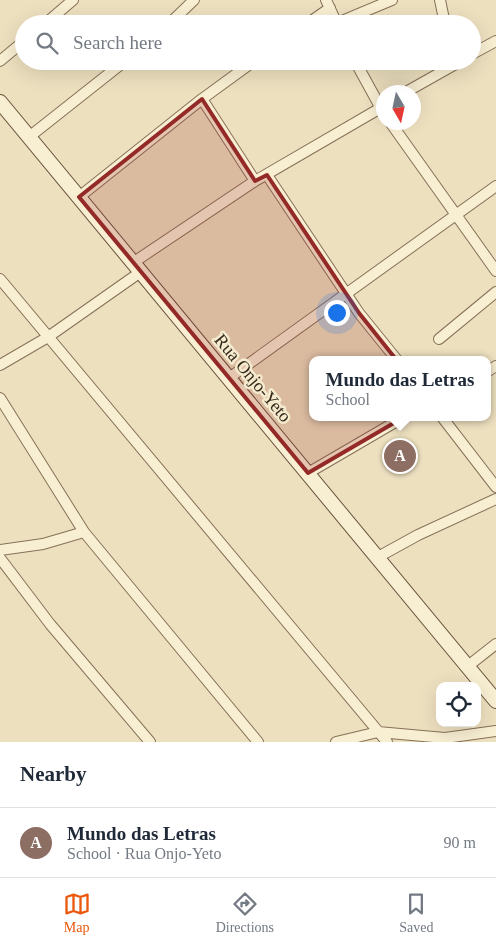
<!DOCTYPE html>
<html lang="en">
<head>
<meta charset="utf-8">
<style>
	body { margin:0; font-family:Georgia,serif; background:#f6f6f7; color:#1f2937 }
	.controls { position:absolute; right:15px; bottom:15px; display:grid; overflow:hidden; border-radius:10px; box-shadow:0 5px 20px #0002 }
	.controls button { width:45px; height:45px; display:grid; place-items:center; padding:0; border:0; border-bottom:1px solid #e0e1e3; background:#fff; color:#1f2937; font:25px sans-serif }
	.compass { position:absolute; left:376px; top:85px; width:45px; height:45px; border-radius:50%; background:#fff; box-shadow:0 5px 20px #0002; rotate:171deg }
	.you { position:absolute; left:336px; top:312px; width:18px; height:18px; margin:-12px; border:4px solid #fff; border-radius:50%; background:#1a73e8; box-shadow:0 0 0 8px #1a73e833 }
	.badge { display:grid; place-items:center; width:32px; height:32px; border-radius:50%; background:#ea580c; color:#fff; font-size:16px; font-weight:700 }
	.pin { position:absolute; translate:-50% -50%; border:2px solid #fff; box-shadow:0 1px 5px #0006 }
	.popup { position:absolute; left:309px; top:356px; width:182px; height:65px; box-sizing:border-box; display:grid; place-content:center; border-radius:10px; background:#fff; filter:drop-shadow(0 1px 4px #0005); font-size:16px; white-space:nowrap; color:#747a83 }
	.popup b { font-size:19px; color:#1f2937 }
	.popup::after { content:''; position:absolute; left:50%; top:100%; margin-left:-10px; border:10px solid transparent; border-top-color:#fff }
	.list { margin:0; padding:0; list-style:none }
	h2 { display:flex; justify-content:space-between; align-items:center; height:65px; margin:0; padding:0 20px; font-size:21px }
	h2 small { font-size:16px; font-weight:400; color:#747a83 }
	.list li { display:grid; grid-template-columns:32px 1fr auto; gap:15px; align-items:center; box-sizing:border-box; height:70px; padding:0 20px; border-top:1px solid #e0e1e3 }
	.list b { display:block; font-size:19px; white-space:nowrap }
	.list p { margin:0; font-size:16px; white-space:nowrap; color:#747a83 }
	.list em { font-size:16px; font-style:normal; color:#747a83 }
	.icon { flex:none; width:28px; height:28px; fill:none; stroke:currentColor; stroke-width:2; stroke-linecap:round; stroke-linejoin:round }
	.map { position:relative; flex:none; width:496px; height:742px; overflow:hidden }
	.search { position:absolute; background:#fff; box-shadow:0 5px 20px #0002; left:15px; right:15px; top:15px; height:55px; display:flex; align-items:center; gap:12px; box-sizing:border-box; padding:0 18px; border-radius:28px; color:#747a83; font-size:19px }
	.sheet { height:135px; background:#fff }
	nav { display:flex; justify-content:space-around; align-items:center; box-sizing:border-box; height:70px; border-top:1px solid #e0e1e3; background:#fff; font-size:14px; color:#747a83 }
	nav a { display:grid; justify-items:center; gap:2px }
	nav .on { color:#ea580c }
	.map>svg:first-child { display:block }
</style>
</head>
<body>
<div class="map">
<svg width="496" height="742" viewBox="0 0 496 742">
	<rect width="100%" height="100%" fill="#ede0bf"/>
	<g fill="none" stroke-linecap="round" stroke-linejoin="round">
		<defs>
			<path id="street" d="M326 0 337 24
				M440 0 445 24
				M337 23 392 0
				M45 24 73 0
				M169 24 194 0
				M307 24 330 8
				M472 54 496 41
				M0 61 24 41
				M355 61 383 112
				M406 92 461 61
				M202 99 255 181
				M390 122 496 271
				M29 137 125 61
				M267 175 359 313 397 360
				M79 197 202 99 254 61
				M134 262 255 181 384 106
				M0 279 387 742
				M439 339 496 292
				M0 365 48 337 142 271
				M488 371 496 366
				M229 378 496 186
				M0 398 84 532 258 742
				M442 417 496 487
				M308 473 404 417
				M0 550 43 544 84 532
				M378 557 418 535 496 499
				M0 558 50 624 150 742
				M468 666 496 644
				M336 742 378 732 445 738 496 731"/>
			<path id="secondary" d="M0 102 496 701"/>
		</defs>
		<!-- street casing -->
		<use href="#street" stroke="#867158" stroke-width="12"/>
		<!-- secondary casing -->
		<use href="#secondary" stroke="#67523b" stroke-width="16"/>
		<!-- street -->
		<use href="#street" stroke="#f8eed2" stroke-width="10"/>
		<!-- secondary -->
		<use href="#secondary" stroke="#f8eed2" stroke-width="14"/>
	</g>
	<!-- marked area -->
	<path fill="#942a28" fill-opacity="0.2" stroke="#942a28" stroke-width="4" stroke-linejoin="round" d="M202 99 255 181 267 175 359 313 430 402 308 473 79 197Z"/>
	<g text-anchor="middle" dominant-baseline="central" stroke-width="5" stroke-linejoin="round" paint-order="stroke">
		<!-- street labels -->
		<g font-size="18" fill="#35291c" stroke="#f5ebce">
			<text transform="translate(253 378) rotate(50)">Rua Onjo-Yeto</text>
		</g>
	</g>
</svg>
<div class="controls">
<button><svg class="icon" aria-label="locate" viewBox="0 0 24 24"><circle cx="12" cy="12" r="6"/><path d="M12 2v4M12 18v4M2 12h4M18 12h4"/></svg></button>
</div>
<svg class="compass" viewBox="-18 -18 36 36"><path d="M0-13l5 13h-10z" fill="#e53935"/><path d="M0 13l5-13h-10z" fill="#747a83"/></svg>
<div class="you"></div>
<div class="pin badge" style="left:400px;top:456px;background:#8d6e63">A</div>
<div class="popup"><b>Mundo das Letras</b>School</div>
<div class="search"><svg class="icon" aria-label="search" viewBox="0 0 24 24"><circle cx="10" cy="10" r="6"/><path d="M15 15l6 6"/></svg>Search here</div>
</div>
<section class="sheet">
<h2>Nearby<small></small></h2>
<ul class="list">
<li><span class="badge" style="background:#8d6e63">A</span><div><b>Mundo das Letras</b><p>School · Rua Onjo-Yeto</p></div><em>90 m</em></li>
</ul>
</section>
<nav>
<a class="on"><svg class="icon" aria-label="map" viewBox="0 0 24 24"><path d="M3 6l6-2 6 2 6-2v14l-6 2-6-2-6 2zM9 4v14M15 6v14"/></svg>Map</a>
<a><svg class="icon" aria-label="directions" viewBox="0 0 24 24"><path d="M12 3l9 9-9 9-9-9zM9 14v-3h6M13 9l2 2-2 2"/></svg>Directions</a>
<a><svg class="icon" aria-label="saved" viewBox="0 0 24 24"><path d="M7 4h10v16l-5-4-5 4z"/></svg>Saved</a>
</nav>
</body>
</html>
